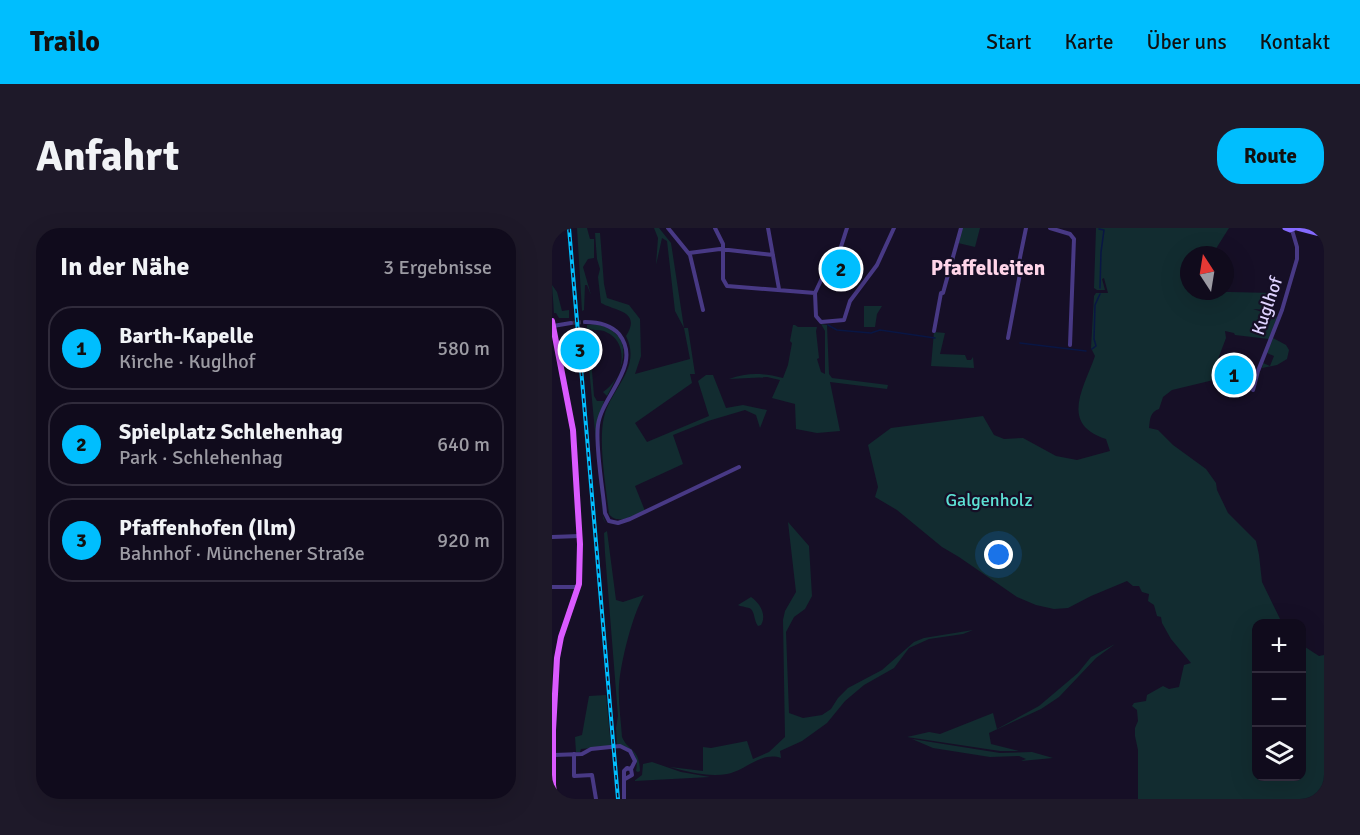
<!DOCTYPE html>
<html lang="de">
<head>
<meta charset="utf-8">
<style>
	body { margin:0; font-family:Signika,sans-serif; background:#1e1929; color:#f1f3f6 }
	.controls { position:absolute; right:18px; bottom:18px; display:grid; overflow:hidden; border-radius:12px; box-shadow:0 6px 24px #0002 }
	.controls button { width:54px; height:54px; display:grid; place-items:center; padding:0; border:0; border-bottom:2px solid #302b3b; background:#100b1c; color:#f1f3f6; font:30px sans-serif }
	.compass { position:absolute; left:628px; top:18px; width:54px; height:54px; border-radius:50%; background:#100b1c; box-shadow:0 6px 24px #0002; rotate:348deg }
	.you { position:absolute; left:447px; top:327px; width:21px; height:21px; margin:-15px; border:4px solid #fff; border-radius:50%; background:#1a73e8; box-shadow:0 0 0 9px #1a73e833 }
	.badge { display:grid; place-items:center; width:39px; height:39px; border-radius:50%; background:#00befe; color:#111; font-size:20px; font-weight:700 }
	.pin { position:absolute; translate:-50% -50%; border:3px solid #fff; box-shadow:0 2px 6px #0006 }
	.list { margin:0; padding:0; list-style:none }
	h2 { display:flex; justify-content:space-between; align-items:center; height:78px; margin:0; padding:0 24px; font-size:26px }
	h2 small { font-size:20px; font-weight:400; color:#9c9ba3 }
	.list li { display:grid; grid-template-columns:39px 1fr auto; gap:18px; align-items:center; box-sizing:border-box; height:84px; margin:0 12px 12px; padding:0 12px; border:2px solid #302b3b; border-radius:24px }
	.list b { display:block; font-size:22px; white-space:nowrap }
	.list p { margin:0; font-size:20px; white-space:nowrap; color:#9c9ba3 }
	.list em { font-size:20px; font-style:normal; color:#9c9ba3 }
	.icon { flex:none; width:33px; height:33px; fill:none; stroke:currentColor; stroke-width:2; stroke-linecap:round; stroke-linejoin:round }
	.map { position:relative; flex:none; width:772px; height:571px; overflow:hidden; border-radius:24px }
	header { display:flex; align-items:center; gap:36px; box-sizing:border-box; height:84px; padding:0 30px; background:#00befe; color:#111 }
	header strong { font-size:28px }
	nav { display:flex; gap:33px; margin-inline-start:auto; font-size:21px }
	.intro { display:flex; align-items:center; justify-content:space-between; box-sizing:border-box; height:144px; padding:0 36px }
	h1 { margin:0; font-size:42px }
	.button { padding:15px 27px; border-radius:24px; background:#00befe; color:#111; font-size:21px; font-weight:700 }
	main { display:flex; gap:36px; padding:0 36px }
	aside { flex:1; background:#100b1c; border-radius:24px; box-shadow:0 6px 24px #0002 }
	.map>svg:first-child { display:block }
</style>
</head>
<body>
<header>
<strong>Trailo</strong>
<nav><a>Start</a><a>Karte</a><a>Über uns</a><a>Kontakt</a></nav>
</header>
<div class="intro"><h1>Anfahrt</h1><a class="button">Route</a></div>
<main>
<aside>
<h2>In der Nähe<small>3 Ergebnisse</small></h2>
<ul class="list">
<li><span class="badge">1</span><div><b>Barth-Kapelle</b><p>Kirche · Kuglhof</p></div><em>580 m</em></li>
<li><span class="badge">2</span><div><b>Spielplatz Schlehenhag</b><p>Park · Schlehenhag</p></div><em>640 m</em></li>
<li><span class="badge">3</span><div><b>Pfaffenhofen (Ilm)</b><p>Bahnhof · Münchener Straße</p></div><em>920 m</em></li>
</ul>
</aside>
<div class="map">
<svg width="772" height="571" viewBox="0 0 772 571">
	<rect width="100%" height="100%" fill="#160f26"/>
	<!-- green -->
	<path fill="#122c30" d="M25 0H35L38 11H42V30L36 31 31 39 39 67 35 57H33L32 82 30 83Z
		M102 0H107L119 15 132 100H136L143 146H138L140 155 83 195 95 214 157 188 146 153 154 147H161L174 180 191 177 215 182 208 200 204 187 193 182 156 193 121 207 131 236 83 258 93 283C82 287 66 298 57 286 54 259 46 214 52 189 59 160 90 140 74 108 90 83 63 83 49 75L46 49 48 41 45 31 43 5H48L52 56 55 70 77 77 88 91 89 128 83 146 138 131 132 100 123 83 115 13 110 10 104 37 106 10Z
		M410 0H428L423 19 406 15Z
		M544 0H677L660 27H637V63L723 65 727 67H718L715 82 701 81 725 89 717 111 683 107 682 105 673 103 674 110 666 131 674 149 620 162 611 169 607 181C598 184 598 191 597 200L606 202 621 217 654 241 664 255 665 262 676 285 704 313 707 327 710 354 730 395H704V548H750V417L767 428 772 427V571H586V522L583 508V500L586 493 585 482 580 478 582 475 594 473 595 467 611 458 617 461 627 459 632 437 639 435 619 411 610 395 609 389 605 388 602 377 596 373 597 366 590 364 587 358H581L575 353 539 368 516 380 502 381 484 377 465 369 407 329 390 319 345 282 323 269 326 259 316 217 339 200 431 188 442 207 452 211 471 210 504 228 525 232 558 223 554 211C507 196 532 160 543 128L539 120 542 68 544 65H556L552 50 550 51 553 62H545L542 60Z
		M0 57 5 64 10 83 17 82V90H7L4 85H2Z
		M312 78H330L325 86 323 99H312Z
		M45 96C88 109 69 141 55 168L51 164C71 152 79 115 54 104 49 101 42 103 35 101V97Z
		M269 96 275 97 277 146 280 150 336 157 335 161 278 154 288 203 265 205 244 201 243 176 220 170 228 152 215 149 177 151C196 144 212 145 231 150L236 137 240 115 238 113 241 97H243L246 99H265L264 103 267 130 265 131 269 144 273 146V103Z
		M382 104 393 105 388 126 413 127 415 132H419L421 129 422 140 379 138Z
		M37 106 42 168 45 173H52L44 199 51 288 54 296 51 290 34 107Z
		M721 110 734 117 737 122 735 131 725 137 710 140 711 135 718 138 722 128 715 125Z
		M236 294 257 318 260 368 253 381 242 389 234 404 237 485 251 490 270 487 279 481 286 470 296 460 330 442 362 414 372 410 421 402 411 406 377 411 357 420 342 440 312 457 293 473 275 495 250 513 228 523 229 530C209 523 193 543 175 546 156 549 137 544 118 539L151 543V519L159 520 195 513 201 531 217 524 233 509 231 392 233 383 244 364Z
		M55 303 64 372 71 374 92 367C80 388 69 433 67 457 66 475 69 492 70 509 77 525 87 519 88 543L86 544 84 543C87 528 80 518 65 517L64 500 66 488 53 325 52 305Z
		M199 369C208 375 215 387 209 397L206 398C202 393 203 385 199 381 196 379 190 379 186 377Z
		M563 416 544 430 507 469 489 481 437 505 439 516 467 523H448L355 509 377 504 388 506 441 485 445 501 487 478 526 445 539 429Z
		M54 467 59 518 29 521 28 524H24L23 509 30 507 37 468Z
		M360 511 448 525 480 524 501 530 469 533 474 531 467 528 438 529 381 520Z
		M100 534 129 544 158 549 82 553 90 547 91 536Z"/>
	<g fill="none" stroke-linecap="round" stroke-linejoin="round">
		<!-- stream -->
		<path stroke="#091644" stroke-width="1.5" d="M547 1 552 2 549 24 548 60
			M276 97 285 102 319 105 328 102 383 110
			M468 115 534 123
			M540 121 544 118 542 111 543 77 548 66"/>
		<!-- street-tunnel -->
		<path stroke="#342c47" stroke-width="4" stroke-dasharray="4 2" stroke-linecap="butt" d="M19 95 33 94"/>
		<!-- street -->
		<path stroke="#483985" stroke-width="4" d="M116 0 138 27 151 82
			M163 0 171 16V51L175 58 263 65
			M216 0 227 61
			M295 0 286 28 271 48 263 65 264 88 269 94 292 92 298 73 325 37 342 0
			M498 0 518 6 522 11 518 117
			M137 25 168 21 221 27
			M468 44H465L474 0
			M33 94C46 94 58 96 67 106 91 137 50 167 46 197 43 219 51 261 53 285L57 293 66 295 78 291 187 239
			M1 98 19 95
			M382 103 389 65H391L409 0
			M456 110 470 35 467 34
			M701 162 706 143 730 82 745 31V19L740 2
			M0 309 28 308
			M0 359H26
			M22 526V548L40 547 44 571
			M2 527 30 526 39 521 68 518 78 523 83 533 79 541 80 547 73 551
			M72 571V543L75 540 79 541"/>
		<!-- secondary -->
		<path stroke="#856aff" stroke-width="5" d="M733 0 738 2 743 0
			M745 0 772 7"/>
		<!-- primary -->
		<path stroke="#da5aff" stroke-width="6" d="M0 93 21 202 28 316 27 356 9 409 5 430 1 502V557L3 571"/>
		<defs>
			<path id="rail" d="M17 0 66 571"/>
		</defs>
		<!-- rail casing -->
		<use href="#rail" stroke="#00befe" stroke-width="4"/>
		<!-- rail -->
		<use href="#rail" stroke="#160f26" stroke-width="1.5" stroke-dasharray="4.5" stroke-linecap="butt"/>
	</g>
	<g text-anchor="middle" dominant-baseline="central" stroke-width="4.5" stroke-linejoin="round" paint-order="stroke">
		<!-- street labels -->
		<g font-size="18" fill="#dfd3ff" stroke="#160f26">
			<text transform="translate(715 78) rotate(-71)">Kuglhof</text>
		</g>
		<!-- park labels -->
		<g font-size="18" fill="#5de1d4" stroke="#160f26">
			<text x="437" y="272">Galgenholz</text>
		</g>
		<!-- quarter labels -->
		<g font-size="21" font-weight="bold" fill="#ffd5e9" stroke="#160f26">
			<text x="436" y="40">Pfaffelleiten</text>
		</g>
	</g>
</svg>
<div class="controls">
<button>+</button>
<button>−</button>
<button><svg class="icon" aria-label="layers" viewBox="0 0 24 24"><path d="M12 4l9 5-9 5-9-5zM3 14l9 5 9-5"/></svg></button>
</div>
<svg class="compass" viewBox="-18 -18 36 36"><path d="M0-13l5 13h-10z" fill="#e53935"/><path d="M0 13l5-13h-10z" fill="#9c9ba3"/></svg>
<div class="you"></div>
<div class="pin badge" style="left:682px;top:147px">1</div>
<div class="pin badge" style="left:289px;top:41px">2</div>
<div class="pin badge" style="left:28px;top:122px">3</div>
</div>
</main>
</body>
</html>
